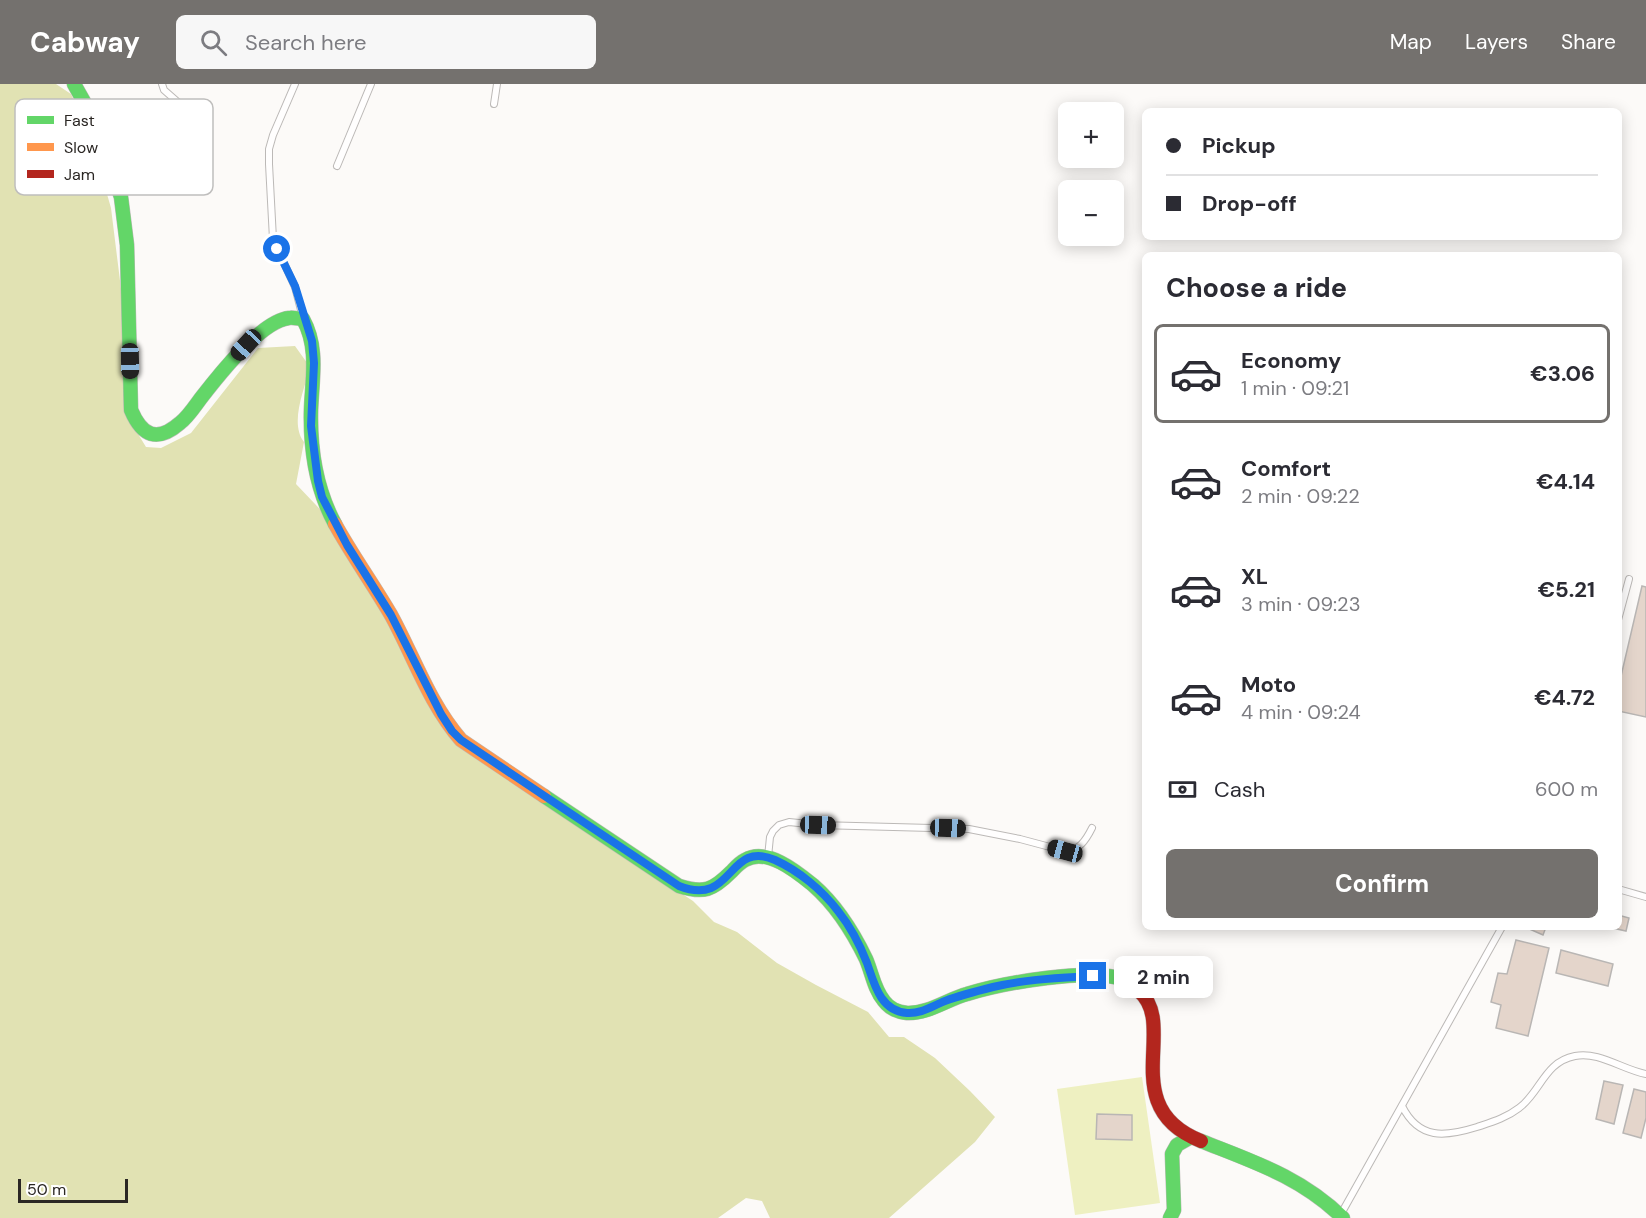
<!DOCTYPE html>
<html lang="en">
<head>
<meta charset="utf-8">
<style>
	body { margin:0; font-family:"DM Sans",sans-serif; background:#f7f7f7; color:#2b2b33; height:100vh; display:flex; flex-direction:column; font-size:22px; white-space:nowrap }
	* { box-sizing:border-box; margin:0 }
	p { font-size:20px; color:#7c7c81 }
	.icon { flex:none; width:33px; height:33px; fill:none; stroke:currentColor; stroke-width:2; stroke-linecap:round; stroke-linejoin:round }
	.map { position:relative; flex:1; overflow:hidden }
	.details { position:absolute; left:1142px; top:168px; width:480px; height:678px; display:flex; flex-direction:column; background:#fff; border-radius:9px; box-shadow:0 3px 15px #0003 }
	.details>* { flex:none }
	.top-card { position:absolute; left:1142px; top:24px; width:480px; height:132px; border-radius:9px; box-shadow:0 3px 15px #0003; display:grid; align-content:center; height:132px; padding:0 24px; background:#fff }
	.fabs { position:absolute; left:1058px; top:18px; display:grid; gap:12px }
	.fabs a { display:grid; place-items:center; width:66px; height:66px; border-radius:9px; background:#fff; box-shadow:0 3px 15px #0003; font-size:30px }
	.scale { position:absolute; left:18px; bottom:15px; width:110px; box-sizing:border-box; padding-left:6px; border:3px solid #2b2724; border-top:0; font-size:16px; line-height:21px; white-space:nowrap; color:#2b2724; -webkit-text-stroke:4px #fff; paint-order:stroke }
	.end { position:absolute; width:27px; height:27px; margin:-14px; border:8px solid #1a73e8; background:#fff; box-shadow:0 0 0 3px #fff }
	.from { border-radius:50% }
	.bubble { position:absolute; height:42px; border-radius:9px; background:#fff; box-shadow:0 3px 15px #0003; font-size:20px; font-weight:700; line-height:42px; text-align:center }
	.car { position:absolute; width:18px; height:36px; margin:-18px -9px; border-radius:8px; box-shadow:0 0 4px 2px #0007; background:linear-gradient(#222 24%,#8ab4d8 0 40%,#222 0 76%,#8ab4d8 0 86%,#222 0) }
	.top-card b { display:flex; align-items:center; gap:21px; height:57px; font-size:22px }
	.top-card b+b { border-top:2px solid #e1e1e2 }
	.top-card i { width:15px; height:15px; background:#2b2b33 }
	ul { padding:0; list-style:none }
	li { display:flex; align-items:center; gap:18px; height:99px; margin:0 12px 9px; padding:0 12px; border:3px solid transparent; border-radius:9px }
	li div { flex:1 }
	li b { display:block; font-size:22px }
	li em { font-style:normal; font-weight:700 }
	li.current { border-color:#74716e }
	li>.icon { width:54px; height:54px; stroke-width:1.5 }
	h2 { padding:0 24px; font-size:27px; line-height:72px }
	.pay { display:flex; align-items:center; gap:15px; height:66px; padding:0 24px; font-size:22px }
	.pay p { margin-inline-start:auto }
	.button { display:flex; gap:12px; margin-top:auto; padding:12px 24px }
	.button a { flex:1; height:69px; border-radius:9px; background:#74716e; color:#fff; font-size:24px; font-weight:700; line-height:69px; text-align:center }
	header { display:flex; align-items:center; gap:36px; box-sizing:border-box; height:84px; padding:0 30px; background:#74716e; color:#fff }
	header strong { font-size:28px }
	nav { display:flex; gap:33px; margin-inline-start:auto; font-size:21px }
	.search { width:420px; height:54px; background:#f7f7f7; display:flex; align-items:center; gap:15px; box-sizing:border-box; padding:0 21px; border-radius:9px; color:#7c7c81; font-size:22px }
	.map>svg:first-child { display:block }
</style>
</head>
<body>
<header>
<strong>Cabway</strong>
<div class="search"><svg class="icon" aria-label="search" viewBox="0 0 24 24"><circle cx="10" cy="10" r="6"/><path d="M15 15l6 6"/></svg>Search here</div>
<nav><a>Map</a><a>Layers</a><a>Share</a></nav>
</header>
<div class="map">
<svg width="1646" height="1134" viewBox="0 0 1646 1134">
	<rect width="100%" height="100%" fill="#fcfaf8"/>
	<path fill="#eef0c1" d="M1142 993 1160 1119 1075 1131 1057 1005Z"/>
	<path fill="#e1e2b3" d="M0 0H56L71 10 90 51 111 124 125 237 132 340 146 363 161 364 191 349 258 264 295 262 310 283C305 304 289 339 304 358L296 400 335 441 445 639 623 771 693 817 714 838 737 848 777 879 816 901 868 928 889 953H904L935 974 970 1007 995 1033 975 1058 889 1134H770L762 1117 746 1114 718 1134H0Z"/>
	<g fill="#e4d5cb" stroke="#b9b6b4" stroke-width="1.5">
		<path d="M1642 502 1646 503V633L1618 627V605Z"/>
		<path d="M1618 831 1629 834 1626 847 1608 843H1618Z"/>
		<path d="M1525 843H1546L1543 851Z"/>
		<path d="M1516 856 1549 864 1528 952 1496 944 1501 921 1491 918 1498 889 1507 890Z"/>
		<path d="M1561 866 1613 880 1608 902 1556 889Z"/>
		<path d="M1604 997 1623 1001 1614 1040 1596 1035Z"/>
		<path d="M1634 1005 1646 1008V1034L1641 1054 1623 1049Z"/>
		<path d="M1097 1030 1132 1031V1056L1096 1055Z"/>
	</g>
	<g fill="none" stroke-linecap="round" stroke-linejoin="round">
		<defs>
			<g id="lane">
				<path d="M162 0 164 6 180 20"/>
				<path d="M295 0 273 51 269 65V80L273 155 295 203 303 234"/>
				<path d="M494 20 497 0"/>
				<path d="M337 82 371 0"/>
				<path d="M1618 536 1629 495"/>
				<path d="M768 773 770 753 773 747 779 741 789 738 818 741 969 745 1020 755 1065 767C1079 767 1086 756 1092 744"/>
				<path d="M1618 805 1646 813"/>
				<path d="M1402 1022C1419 1056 1445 1053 1477 1043 1492 1038 1506 1034 1519 1024 1541 1008 1544 978 1575 972 1599 967 1623 986 1646 990"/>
				<path d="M1341 1130 1502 843"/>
			</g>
			<g id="fast">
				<path d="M74 0 96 39 121 113 127 161 131 326C142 352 157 359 180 339 188 333 195 322 201 314 218 292 261 237 289 234 293 233 299 235 303 235 319 264 312 295 311 326 310 366 316 405 335 440"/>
				<path d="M544 712 679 802C704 810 713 806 731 788 735 784 739 779 745 776 767 763 797 788 813 801 836 821 853 848 866 875 872 889 874 905 884 917 889 924 898 928 907 929 928 930 948 915 967 910 1003 899 1091 883 1125 896 1130 899 1135 904 1139 907"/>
				<path d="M1201 1057C1254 1078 1301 1093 1343 1134"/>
				<path d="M1170 1134 1174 1126 1172 1070 1177 1061 1191 1053"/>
			</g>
			<path id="slow" d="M335 440C352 471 373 500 391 531 414 573 429 619 461 656L544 712"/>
			<path id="jam" d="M1139 907C1179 941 1115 1023 1201 1057"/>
		</defs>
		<use href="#lane" stroke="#bcb9b7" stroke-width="8"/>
		<use href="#fast" stroke="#bcb9b7" stroke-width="15"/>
		<use href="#slow" stroke="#bcb9b7" stroke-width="15"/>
		<use href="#jam" stroke="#bcb9b7" stroke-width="15"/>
		<use href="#lane" stroke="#fffefe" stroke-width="6"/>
		<use href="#fast" stroke="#63d668" stroke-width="14"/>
		<use href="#slow" stroke="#ff974d" stroke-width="14"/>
		<use href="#jam" stroke="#b3261e" stroke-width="14"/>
	</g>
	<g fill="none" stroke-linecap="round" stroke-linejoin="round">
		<path stroke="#1a73e8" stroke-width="8" d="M277 165 295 202 312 257 314 279 311 342 318 397 322 413 347 461 391 531 441 630 452 647 461 656 679 802C734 824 727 755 775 776 799 787 822 806 838 827 850 842 860 861 867 879 874 899 880 927 907 929 921 930 932 922 945 917 961 911 977 907 993 903 1026 895 1060 894 1093 892"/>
	</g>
	<rect x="15" y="15" width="198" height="96" rx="9" fill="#fff" stroke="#bfbebd" stroke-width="1.5"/>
	<rect x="27" y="32" width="27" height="8" fill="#63d668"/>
	<rect x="27" y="59" width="27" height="8" fill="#ff974d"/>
	<rect x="27" y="86" width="27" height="8" fill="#b3261e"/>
	<g font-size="16" fill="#2b2724">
		<text x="64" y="42">Fast</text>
		<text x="64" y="69">Slow</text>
		<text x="64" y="96">Jam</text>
	</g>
</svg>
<div class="fabs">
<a>+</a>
<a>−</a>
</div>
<div class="scale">50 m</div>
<i class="end from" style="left:277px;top:165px"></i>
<i class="end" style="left:1093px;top:892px"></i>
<div class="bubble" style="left:1114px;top:872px;width:99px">2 min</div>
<i class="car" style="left:246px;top:261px;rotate:223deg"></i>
<i class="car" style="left:130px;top:277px;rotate:179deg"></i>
<i class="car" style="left:818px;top:741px;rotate:92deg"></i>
<i class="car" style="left:948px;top:744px;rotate:92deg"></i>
<i class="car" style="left:1065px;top:767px;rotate:285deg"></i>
<div class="top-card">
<b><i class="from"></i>Pickup</b>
<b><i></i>Drop-off</b>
</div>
<section class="details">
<h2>Choose a ride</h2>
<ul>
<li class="current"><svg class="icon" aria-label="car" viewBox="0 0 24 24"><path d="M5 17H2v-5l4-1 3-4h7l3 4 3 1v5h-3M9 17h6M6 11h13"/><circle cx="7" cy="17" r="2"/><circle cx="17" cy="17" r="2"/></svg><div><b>Economy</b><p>1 min · 09:21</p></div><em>€3.06</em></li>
<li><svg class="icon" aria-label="car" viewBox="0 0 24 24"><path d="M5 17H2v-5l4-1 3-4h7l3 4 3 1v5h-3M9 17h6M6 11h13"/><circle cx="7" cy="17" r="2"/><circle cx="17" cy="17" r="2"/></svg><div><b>Comfort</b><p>2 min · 09:22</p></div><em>€4.14</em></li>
<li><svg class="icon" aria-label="car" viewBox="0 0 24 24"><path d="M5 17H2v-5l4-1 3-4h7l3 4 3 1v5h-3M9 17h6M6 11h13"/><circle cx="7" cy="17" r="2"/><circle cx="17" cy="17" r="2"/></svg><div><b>XL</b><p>3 min · 09:23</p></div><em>€5.21</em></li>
<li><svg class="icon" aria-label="car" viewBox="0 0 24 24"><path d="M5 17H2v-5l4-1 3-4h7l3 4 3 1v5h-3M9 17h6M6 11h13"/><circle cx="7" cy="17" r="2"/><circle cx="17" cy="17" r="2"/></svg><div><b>Moto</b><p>4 min · 09:24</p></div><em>€4.72</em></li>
</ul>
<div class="pay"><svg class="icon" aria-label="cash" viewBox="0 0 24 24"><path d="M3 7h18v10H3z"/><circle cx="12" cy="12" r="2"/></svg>Cash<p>600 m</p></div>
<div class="button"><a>Confirm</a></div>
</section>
</div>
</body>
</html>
